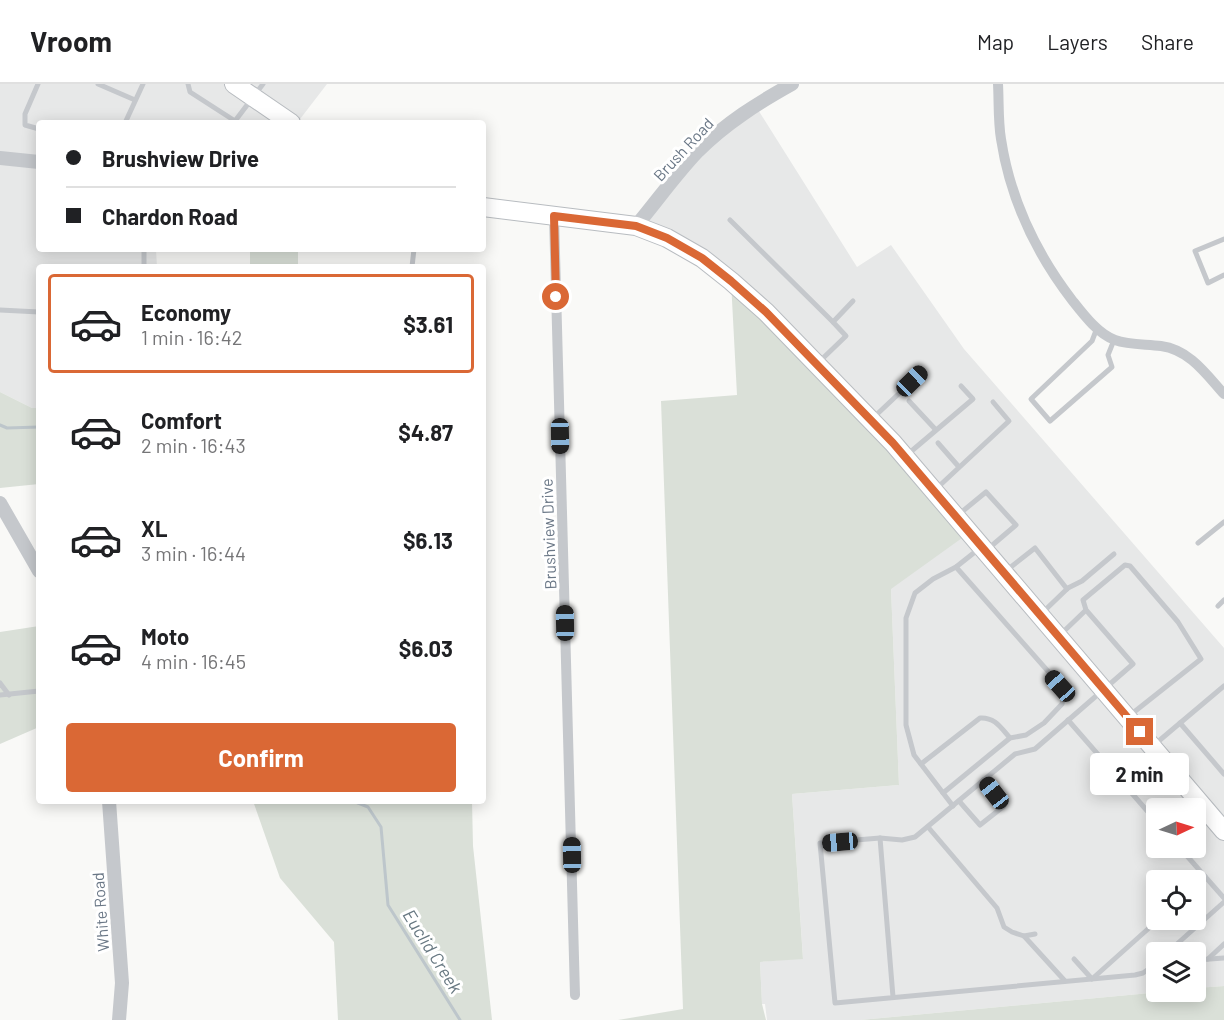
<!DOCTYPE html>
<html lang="en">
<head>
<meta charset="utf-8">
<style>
	body { margin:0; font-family:Barlow,sans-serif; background:#f6f6f6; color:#202124; height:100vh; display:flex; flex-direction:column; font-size:22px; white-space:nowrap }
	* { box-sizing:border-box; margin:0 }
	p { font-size:20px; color:#757577 }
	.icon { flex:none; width:33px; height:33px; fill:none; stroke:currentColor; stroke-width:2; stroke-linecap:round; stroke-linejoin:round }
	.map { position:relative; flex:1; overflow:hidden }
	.sheet { position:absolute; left:36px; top:180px; width:450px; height:540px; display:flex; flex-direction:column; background:#fff; border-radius:6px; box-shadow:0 3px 15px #0003 }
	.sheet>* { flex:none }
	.guide { position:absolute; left:36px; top:36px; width:450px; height:132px; border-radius:6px; box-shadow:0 3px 15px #0003; display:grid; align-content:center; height:132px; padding:0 30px; background:#fff }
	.needle { width:39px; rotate:86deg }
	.buttons { position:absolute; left:1146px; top:714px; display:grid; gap:12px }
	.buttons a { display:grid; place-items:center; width:60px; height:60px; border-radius:6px; background:#fff; box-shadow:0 3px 15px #0003; font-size:30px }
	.end { position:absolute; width:27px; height:27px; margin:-14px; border:8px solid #da6835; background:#fff; box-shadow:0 0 0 3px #fff }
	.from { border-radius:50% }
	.bubble { position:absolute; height:42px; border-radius:6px; background:#fff; box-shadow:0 3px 15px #0003; font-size:20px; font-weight:700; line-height:42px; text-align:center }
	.car { position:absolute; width:18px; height:36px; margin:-18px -9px; border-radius:8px; box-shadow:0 0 4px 2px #0007; background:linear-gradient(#222 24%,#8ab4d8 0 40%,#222 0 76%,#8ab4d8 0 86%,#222 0) }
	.guide b { display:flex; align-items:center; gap:21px; height:57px; font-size:22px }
	.guide b+b { border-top:2px solid #e0e0e0 }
	.guide i { width:15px; height:15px; background:#202124 }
	ul { padding:10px 0 0; list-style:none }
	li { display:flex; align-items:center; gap:18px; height:99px; margin:0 12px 9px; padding:0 18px; border:3px solid transparent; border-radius:6px }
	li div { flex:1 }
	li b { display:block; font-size:22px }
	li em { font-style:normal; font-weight:700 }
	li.selected { border-color:#da6835 }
	li>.icon { width:54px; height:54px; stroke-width:1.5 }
	.primary-button { display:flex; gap:12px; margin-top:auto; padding:12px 30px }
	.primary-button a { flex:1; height:69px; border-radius:6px; background:#da6835; color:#fff; font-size:24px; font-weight:700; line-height:69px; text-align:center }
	header { display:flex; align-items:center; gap:36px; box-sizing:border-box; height:84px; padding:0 30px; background:#fff; border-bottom:2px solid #e0e0e0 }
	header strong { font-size:28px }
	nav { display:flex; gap:33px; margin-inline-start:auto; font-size:21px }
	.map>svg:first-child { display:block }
</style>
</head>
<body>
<header>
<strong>Vroom</strong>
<nav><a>Map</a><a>Layers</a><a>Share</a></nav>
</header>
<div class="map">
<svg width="1224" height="936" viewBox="0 0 1224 936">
	<rect width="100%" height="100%" fill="#f9f9f7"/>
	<g fill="#e7e8e8" fill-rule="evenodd">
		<path d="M0 0H327L297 39H39V165H156L157 183H39V324H32L0 308Z"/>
		<path d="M755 21 857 183 891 161 964 265 1224 564V902L1196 904V868H1156V908H1161L860 936H767L765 920H762L760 878 803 874 792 710 899 701 891 505 731 197 636 142 698 68ZM1156 724H1196V764H1156ZM1156 796H1196V836H1156Z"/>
	</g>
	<g fill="#dae0d8">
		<rect x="250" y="165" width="48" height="18"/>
		<path d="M731 197 969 449 891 505 899 701 792 710 803 875 760 878 762 920 766 936H618L683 925 661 317 737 311Z"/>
		<path d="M0 308 32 324H39V400L0 404Z"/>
		<path d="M39 542V643L0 660V548Z"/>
		<path d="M253 717H472L473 762 492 936H338L334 858 280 794Z"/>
		<path d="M1224 902V936H860L1161 908H1196V904Z"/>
	</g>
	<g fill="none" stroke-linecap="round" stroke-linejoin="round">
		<g stroke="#bdc6cb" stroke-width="3">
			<path d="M0 341 7 344 39 343"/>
			<path d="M353 717 368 723 381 743 388 821 460 936"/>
		</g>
		<defs>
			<g id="primary">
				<path d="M234 0 291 39"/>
				<path d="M483 123 636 142 667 154 702 174 731 197 766 228 893 359 1224 747"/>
			</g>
		</defs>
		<use href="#primary" stroke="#b8bcc0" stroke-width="20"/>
		<g stroke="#c5c8cc" stroke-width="5">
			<path d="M38 0 25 30V41L39 45"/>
			<path d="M98 0 135 16"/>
			<path d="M188 0 190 8 235 37 263 0"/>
			<path d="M125 39 143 0"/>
			<path d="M730 136 833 238"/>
			<path d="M1224 155 1195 167 1208 199 1224 191"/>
			<path d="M144 165V183"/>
			<path d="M412 183 414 165"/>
			<path d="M0 226 39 228"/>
			<path d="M1097 244 1092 257 1031 315 1050 337 1112 283 1108 271 1114 256"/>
			<path d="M820 277 846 252 833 238 853 217"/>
			<path d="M909 317 936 346"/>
			<path d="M874 333 923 287"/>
			<path d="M938 359 959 383"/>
			<path d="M908 370 973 315 961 302"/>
			<path d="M937 404 1009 337 993 318"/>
			<path d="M958 431 986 408 1016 441 989 464"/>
			<path d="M1198 459 1224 438"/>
			<path d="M1007 486 1035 464 1067 505"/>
			<path d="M1218 522 1224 516"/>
			<path d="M1041 530 1068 504 1082 497 1114 470"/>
			<path d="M1061 550 1086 526"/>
			<path d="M0 599 9 611"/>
			<path d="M0 611 39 607"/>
			<path d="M1068 636 1156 737"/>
			<path d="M1180 639 1224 690"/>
			<path d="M1154 661 1224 602"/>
			<path d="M921 680 980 634C995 633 1001 644 1010 654"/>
			<path d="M943 709 1010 654 1026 651 1044 639 1062 620 1064 609 1061 602 956 483"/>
			<path d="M959 717 980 741 1004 722 983 696"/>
			<path d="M953 722 914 671 906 641V534L915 509 933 495 956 483 980 464"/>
			<path d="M928 743 997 824 1004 843 1012 848 1024 852 1065 897"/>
			<path d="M880 754 902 756 915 753 1015 670 1035 665 1133 580 1086 526 1083 516 1125 481 1130 482 1178 538 1201 575 1129 632"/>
			<path d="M1180 764 1224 814"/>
			<path d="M1196 801 1205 792"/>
			<path d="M1024 852 1035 850"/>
			<path d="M1168 868 1224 818"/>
			<path d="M1074 875 1092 895 1158 836"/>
			<path d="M1208 875 1224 860"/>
			<path d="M1196 876 1224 874"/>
			<path d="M893 913 880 754 820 759 835 919 1135 891 1143 889 1156 880"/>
		</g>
		<g stroke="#c5c8cc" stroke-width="10">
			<path d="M998 0C999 18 998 37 1001 55 1010 114 1036 169 1072 216 1083 230 1098 250 1115 256 1129 261 1146 260 1161 262 1190 266 1206 290 1224 310"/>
			<path d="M554 132 575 911"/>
		</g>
		<g stroke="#c5c8cc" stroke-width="14">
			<path d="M0 74 39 78"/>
			<path d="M636 142C657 117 676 90 698 67 726 39 758 19 792 0"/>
			<path d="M0 419 39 487"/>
			<path d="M109 717 122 899 119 936"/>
		</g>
		<use href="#primary" stroke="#fff" stroke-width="18"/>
	</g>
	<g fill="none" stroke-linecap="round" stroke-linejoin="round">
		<path stroke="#da6835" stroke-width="8" d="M556 213 554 132 636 142 667 154 702 174 731 197 766 228 893 359 1140 648"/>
	</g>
	<g text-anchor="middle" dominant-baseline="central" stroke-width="6" stroke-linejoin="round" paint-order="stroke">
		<g font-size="16" fill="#6a7786" stroke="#fff">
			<text transform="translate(683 65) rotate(-47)">Brush Road</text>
			<text transform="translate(548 450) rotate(-92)">Brushview Drive</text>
			<text transform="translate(100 828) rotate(-94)">White Road</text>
		</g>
		<g font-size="18" font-style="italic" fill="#667781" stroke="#fff">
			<text transform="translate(433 867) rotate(58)">Euclid Creek</text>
		</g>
	</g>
</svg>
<div class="buttons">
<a><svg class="needle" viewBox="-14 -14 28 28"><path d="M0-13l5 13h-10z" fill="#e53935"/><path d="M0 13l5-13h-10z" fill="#757577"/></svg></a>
<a><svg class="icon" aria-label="locate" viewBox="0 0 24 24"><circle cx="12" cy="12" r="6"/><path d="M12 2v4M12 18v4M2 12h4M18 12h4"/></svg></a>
<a><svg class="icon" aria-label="layers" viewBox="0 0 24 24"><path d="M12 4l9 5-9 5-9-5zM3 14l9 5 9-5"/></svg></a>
</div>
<i class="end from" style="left:556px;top:213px"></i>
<i class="end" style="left:1140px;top:648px"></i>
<div class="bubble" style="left:1090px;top:669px;width:99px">2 min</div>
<i class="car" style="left:912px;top:297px;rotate:46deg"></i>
<i class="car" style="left:560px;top:352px;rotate:179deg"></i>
<i class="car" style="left:565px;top:539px;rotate:359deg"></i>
<i class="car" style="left:1060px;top:602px;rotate:318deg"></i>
<i class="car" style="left:994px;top:709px;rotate:322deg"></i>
<i class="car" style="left:840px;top:758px;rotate:265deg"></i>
<i class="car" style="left:572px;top:771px;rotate:359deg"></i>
<div class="guide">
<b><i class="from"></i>Brushview Drive</b>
<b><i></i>Chardon Road</b>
</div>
<section class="sheet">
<ul>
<li class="selected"><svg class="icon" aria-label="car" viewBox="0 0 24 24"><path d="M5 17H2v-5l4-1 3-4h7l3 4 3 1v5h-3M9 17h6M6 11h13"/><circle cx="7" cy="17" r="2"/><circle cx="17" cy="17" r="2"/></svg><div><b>Economy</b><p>1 min · 16:42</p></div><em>$3.61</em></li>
<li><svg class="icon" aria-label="car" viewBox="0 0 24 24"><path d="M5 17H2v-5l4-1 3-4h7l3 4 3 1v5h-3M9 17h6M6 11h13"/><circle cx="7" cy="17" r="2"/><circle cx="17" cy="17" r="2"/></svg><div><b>Comfort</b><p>2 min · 16:43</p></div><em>$4.87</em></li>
<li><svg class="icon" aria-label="car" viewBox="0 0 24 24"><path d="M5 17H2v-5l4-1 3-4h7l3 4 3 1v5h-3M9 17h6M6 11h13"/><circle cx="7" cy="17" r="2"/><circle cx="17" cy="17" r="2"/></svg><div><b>XL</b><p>3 min · 16:44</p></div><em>$6.13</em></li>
<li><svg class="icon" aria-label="car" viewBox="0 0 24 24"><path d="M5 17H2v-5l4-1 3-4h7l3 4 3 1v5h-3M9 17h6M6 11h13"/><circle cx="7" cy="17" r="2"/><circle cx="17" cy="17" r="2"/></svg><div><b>Moto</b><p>4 min · 16:45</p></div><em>$6.03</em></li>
</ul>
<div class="primary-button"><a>Confirm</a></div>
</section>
</div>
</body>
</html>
